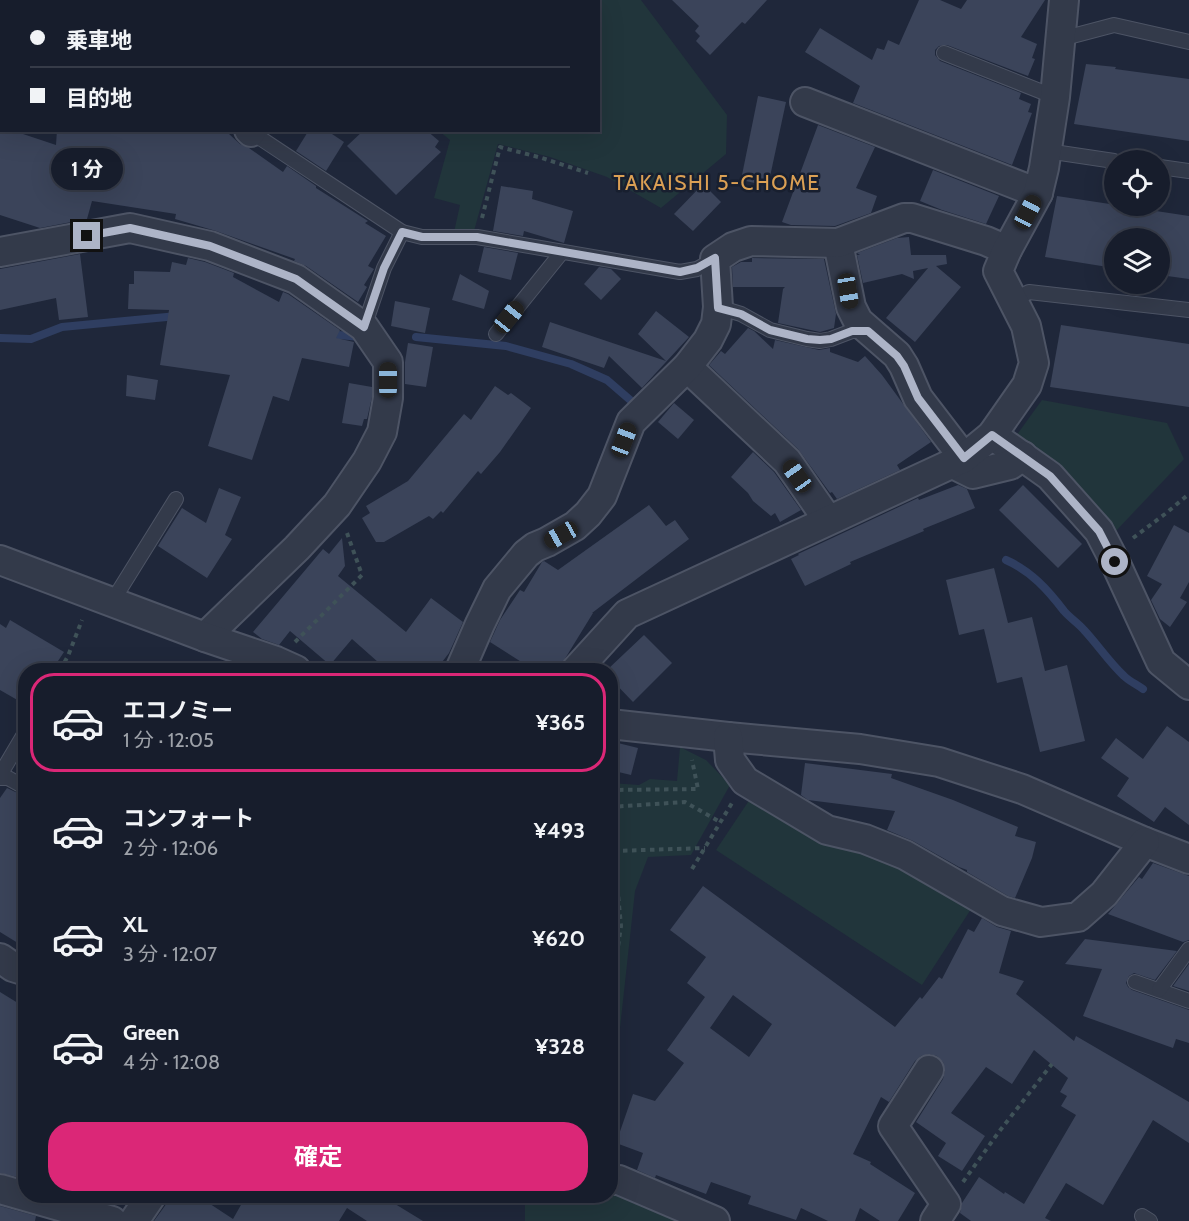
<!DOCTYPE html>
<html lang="ja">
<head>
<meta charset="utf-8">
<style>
	body { margin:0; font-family:Cabin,"Noto Sans JP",sans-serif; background:#242a38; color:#f1f3f6; height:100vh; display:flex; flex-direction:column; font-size:22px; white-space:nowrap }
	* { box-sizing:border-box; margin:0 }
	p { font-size:20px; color:#9ea2a9 }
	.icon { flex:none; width:33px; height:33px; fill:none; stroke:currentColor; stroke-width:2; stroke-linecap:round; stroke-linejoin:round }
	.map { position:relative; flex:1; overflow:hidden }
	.drawer { position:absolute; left:18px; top:663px; width:600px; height:540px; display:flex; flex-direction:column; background:#171d2c; border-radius:24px; box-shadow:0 6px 24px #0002,0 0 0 2px #363b48 }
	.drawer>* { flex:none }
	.banner { position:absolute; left:0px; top:0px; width:600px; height:132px; box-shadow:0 6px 24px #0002,0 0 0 2px #363b48; display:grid; align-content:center; height:132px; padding:0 30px; background:#171d2c }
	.fabs { position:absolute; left:1104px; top:150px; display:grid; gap:12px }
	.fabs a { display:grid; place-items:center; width:66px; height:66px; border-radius:50%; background:#171d2c; box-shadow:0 6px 24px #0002,0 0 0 2px #363b48; font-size:30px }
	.end { position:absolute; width:27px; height:27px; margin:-14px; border:8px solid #adb4c7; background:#111; box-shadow:0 0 0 3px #111 }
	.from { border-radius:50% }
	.bubble { position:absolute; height:42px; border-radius:21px; background:#171d2c; box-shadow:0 6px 24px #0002,0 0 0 2px #363b48; font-size:20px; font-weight:700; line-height:42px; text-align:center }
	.car { position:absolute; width:18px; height:36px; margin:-18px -9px; border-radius:8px; box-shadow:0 0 4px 2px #0007; background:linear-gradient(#222 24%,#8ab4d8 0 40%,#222 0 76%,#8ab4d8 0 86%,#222 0) }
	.banner b { display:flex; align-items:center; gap:21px; height:57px; font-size:22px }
	.banner b+b { border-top:2px solid #363b48 }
	.banner i { width:15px; height:15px; background:#f1f3f6 }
	ul { padding:10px 0 0; list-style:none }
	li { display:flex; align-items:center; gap:18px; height:99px; margin:0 12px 9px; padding:0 18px; border:3px solid transparent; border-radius:24px }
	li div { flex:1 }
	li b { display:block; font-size:22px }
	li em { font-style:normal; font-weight:700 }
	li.active { border-color:#db2777 }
	li>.icon { width:54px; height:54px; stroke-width:1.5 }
	.primary-button { display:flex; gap:12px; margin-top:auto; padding:12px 30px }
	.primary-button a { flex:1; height:69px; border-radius:24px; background:#db2777; color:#fff; font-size:24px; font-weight:700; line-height:69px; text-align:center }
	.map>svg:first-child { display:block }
</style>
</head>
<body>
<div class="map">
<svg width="1189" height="1221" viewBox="0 0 1189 1221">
	<rect width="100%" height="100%" fill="#1f273a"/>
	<g fill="#21353b">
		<path d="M386 0H641L727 115 726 154 661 208 607 177 550 157 498 144 474 231 454 232 460 205 434 198 450 140 439 131 598 130V2H385Z"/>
		<path d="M1042 400 1167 423 1184 459 1114 533 1016 436Z"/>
		<path d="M680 747 706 760 730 785 691 855 648 857 635 891 620 1028H611L610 942 614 916 610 882 611 783 639 785 650 779 677 781Z"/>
		<path d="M752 796 868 849 973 906 922 985 716 850Z"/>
		<path d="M611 1189 685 1221H525V1201L569 1196H610Z"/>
	</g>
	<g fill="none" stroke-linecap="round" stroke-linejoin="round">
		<g stroke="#2f3e61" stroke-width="8">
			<path d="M328 334 360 337"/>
			<path d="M416 337 506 346 571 364 607 380 636 405"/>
			<path d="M0 338 31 339 62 327 177 316"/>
			<path d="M1006 560C1031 571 1048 590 1064 611 1070 618 1078 623 1084 630 1098 645 1109 662 1124 676 1129 681 1136 684 1143 689"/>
			<path d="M610 967 614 975"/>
		</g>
	</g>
	<g fill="#3b445a" fill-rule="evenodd">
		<path d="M672 0H767L745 24 742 22 710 55 696 41 700 36 695 31 699 26Z"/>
		<path d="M919 0H940L961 9 967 0H1045L1021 37 1037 44 1032 58 1035 59 1028 76 947 45 939 46 935 50V55L940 61 1021 93 1019 99 1031 104 1028 112 1032 113 1012 165 853 103 860 86 805 52 820 28 872 60 877 48 884 50 888 40 899 45Z"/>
		<path d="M1086 64 1116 67 1115 69 1189 79V141L1074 124Z"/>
		<path d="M758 96 786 102 768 186 741 180Z"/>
		<path d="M818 125 875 147 856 188 877 196 871 213 835 226 791 225 782 222Z"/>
		<path d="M0 127 2 128V130H11L56 145 57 130H216L229 134 240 144 249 148 283 172 287 166 316 186V188L368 221 365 223 386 236 368 266 374 269 364 285 367 287 358 302 306 266 294 261 295 259 216 231 175 219 176 214 92 201 87 219 40 228 0 215Z"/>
		<path d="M309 130H326L344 142 326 171 296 151Z"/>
		<path d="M364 130H426L439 141 435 147 441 152 396 195 347 146Z"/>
		<path d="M933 170 999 196 986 224 942 210 920 201Z"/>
		<path d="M703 184 721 202 693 231 674 214Z"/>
		<path d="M501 186 533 191 532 199 573 211 564 243 524 231 523 236 493 231Z"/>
		<path d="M1057 196 1189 216V279L1160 275V238H1114V268L1045 257Z"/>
		<path d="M909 237 911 255H946L947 264 936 266 961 287 915 342 886 318 928 268 913 271 914 279 902 274 863 283 857 255H860L857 253 897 238Z"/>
		<path d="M484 247 518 253 511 280 478 272Z"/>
		<path d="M80 254 88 317 59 320 56 298 0 310V269Z"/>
		<path d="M188 258 205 262 234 273 233 277 279 302 283 292 288 294 340 330 336 338 354 342 349 367 302 358 289 401 273 396 252 460 208 446 230 375 160 365 169 310 128 309 129 284H134V271L170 272 172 262 186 265Z"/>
		<path d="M752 258 824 259 836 314 834 328 820 332 778 323 783 289 785 287H733L732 267 741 262H752Z"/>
		<path d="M599 267 611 269 621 279 601 300 584 284Z"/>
		<path d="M460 274 489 291 484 309 452 300Z"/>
		<path d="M395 301 430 308 425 333 391 326Z"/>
		<path d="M656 311 689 337 642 388 609 356 604 368 542 347 550 322 666 361 638 334Z"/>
		<path d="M1061 325 1189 344V407L1050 387Z"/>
		<path d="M748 328 754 331 773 349 775 340 819 350 830 348V352L858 362 865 356 882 375 931 442 897 465 900 470 837 499 832 492 830 493 798 449 709 365 721 351 725 354Z"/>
		<path d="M408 343 433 347 426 387 405 384V362Z"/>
		<path d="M127 375 158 380 155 400 126 396Z"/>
		<path d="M349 383 372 387V397L367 419H364L362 426 342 423Z"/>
		<path d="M495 386 508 395 511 393 531 408 500 452 481 474 478 471 443 513 441 511 433 519 429 516 384 542H376L362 518 370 513 366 506 408 481 464 414 471 420Z"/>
		<path d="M674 403 694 420 678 439 658 422Z"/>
		<path d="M753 452 774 472 801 510 780 522 775 513 771 516 753 501 748 493 731 477Z"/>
		<path d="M958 485 967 489 975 508 923 529 924 531 850 562 851 564 805 586 791 559 799 555 798 554 918 498 919 500Z"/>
		<path d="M1023 485 1082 544 1058 568 999 510Z"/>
		<path d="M219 488 241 497 225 535 232 539 207 578 158 546 182 508 206 523Z"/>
		<path d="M649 505 666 526 675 520 689 539 592 613H593L558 670H534L490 642 500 620 520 590 524 592 542 562 544 561 558 570Z"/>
		<path d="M1174 525 1189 533V582L1180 598 1187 602 1170 627 1160 619 1151 600 1162 584 1147 576Z"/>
		<path d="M342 538 345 566 338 576 406 632 431 598 463 622 449 653 436 670H387L352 639 330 665 290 631 279 645 262 639 253 632 323 549 329 554Z"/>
		<path d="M994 568 1008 623 1032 617 1045 671 1067 665 1085 741 1040 752 1022 677 997 683 984 629 959 635 946 580Z"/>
		<path d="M10 620 64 652 52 670H26V705L0 690V624L6 628Z"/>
		<path d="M644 635 672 663 633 702 610 678V670H607Z"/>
		<path d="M1167 726 1189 742V825L1165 807 1154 822 1117 796 1129 778 1101 758 1116 738 1143 759Z"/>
		<path d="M610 741 638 748 631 775 610 770Z"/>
		<path d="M26 761V777L17 773Z"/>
		<path d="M805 763 892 774 891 778 953 800 1018 827 1015 836 1036 842 1032 858 1015 898 1008 896 967 872V870L959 867 913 841 887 830 895 811 808 800 801 795Z"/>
		<path d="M7 788 26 797V948L0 932V798Z"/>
		<path d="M1153 863 1189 876V940L1183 942 1108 914 1139 877 1142 879Z"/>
		<path d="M703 886 895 1027 920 997 922 999 939 977 942 979 968 929 974 932 982 918 997 927 1011 931 999 973 1024 981 1016 994 1074 1041 1076 1036 1189 1102V1143L1153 1120 1103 1205 1066 1183 1045 1218 1051 1221H971L960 1213 962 1203 979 1177 1004 1194 1005 1192 1024 1204 1076 1115 1061 1106 1067 1096 1060 1092 1068 1078 1034 1050 1012 1084 986 1067 951 1113 985 1136 962 1171 938 1156 946 1143 916 1122 943 1079 945 1071 943 1062 937 1056 929 1054 921 1056 915 1061 889 1102 881 1097 853 1154 871 1162 870 1164 915 1193 898 1221H880L860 1208 855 1221H828L801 1208 796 1220 748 1204 751 1196 711 1182 706 1194 656 1175 655 1178 637 1170 643 1153 616 1143 633 1094 655 1101 684 1063 667 1050 705 997 687 983 706 957 670 930ZM733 995 772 1024 749 1057 710 1028Z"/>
		<path d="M1085 939 1177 951 1155 980 1134 973 1129 976 1126 983 1128 987 1132 990 1189 1010V1043L1176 1039 1173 1048 1083 1016 1102 969 1065 964Z"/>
		<path d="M1189 964V991L1173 986Z"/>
		<path d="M0 992 26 1008V1179L0 1173Z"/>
		<path d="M172 1196H198L233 1219 246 1196H382L423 1221H367L347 1208 339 1221H154Z"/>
		<path d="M0 1206 36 1216 35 1221H0Z"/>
	</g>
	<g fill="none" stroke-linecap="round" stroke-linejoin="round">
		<defs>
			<g id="service">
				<path d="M1061 39 1114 25 1189 42"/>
				<path d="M944 53 1055 97"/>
				<path d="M251 132 402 232 422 237H477L680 272 697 269 715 259"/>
				<path d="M1047 151 1114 161"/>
				<path d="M1160 167 1189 171"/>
				<path d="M1013 300 1029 292 1189 310"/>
				<path d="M718 307 741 314 770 330 807 339 820 341 831 339 852 331H867"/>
				<path d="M364 327 384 268 402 232"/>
				<path d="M496 334 562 252"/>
				<path d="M112 602 176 499"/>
				<path d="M0 775 26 731"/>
				<path d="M0 778H8L26 788"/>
				<path d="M1135 982 1189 1001"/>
				<path d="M1159 990 1189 949"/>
				<path d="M1142 1216 1150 1221"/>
			</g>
			<g id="minor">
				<path d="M0 95H2"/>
				<path d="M805 102 1038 193"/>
				<path d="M249 130 251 132"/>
				<path d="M838 243 851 307 858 321 897 355 904 366 918 398 964 458"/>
				<path d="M0 252 130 228 210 246 296 279 364 327 388 362V398L382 432 367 461 337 505 297 548 205 637"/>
				<path d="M687 367 787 461 828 520"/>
				<path d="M992 435 1050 476 1099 531 1115 562 1161 662 1189 685"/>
				<path d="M953 464 973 474 1010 465 1023 456"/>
				<path d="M0 560 205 637 276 661 296 670"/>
				<path d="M460 670 480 624 497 589 526 554 535 547 547 542 575 526 588 514 602 496 631 422 687 367 708 340 716 324 718 307 715 259 733 247 751 241 838 243 904 218H912L986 241 1007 250"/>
				<path d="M576 670 627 614 964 458 992 435 1027 385 1034 363 1026 326 998 271 1007 250 1038 193 1044 168 1055 97 1064 0"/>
				<path d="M610 724 728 737 860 749 939 762 1022 789 1145 842 1189 859"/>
				<path d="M728 737 730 760 745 781 827 830 865 839 905 855 1002 911 1041 922 1078 917 1104 894 1145 842"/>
				<path d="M0 958 13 967 26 971"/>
				<path d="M929 1070 893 1126 946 1204 935 1221"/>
				<path d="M610 1180H619L715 1221"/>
				<path d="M0 1189 112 1221"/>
				<path d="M134 1221 151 1196"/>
			</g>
		</defs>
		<use href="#service" stroke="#4d5465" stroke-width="16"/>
		<use href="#minor" stroke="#4d5465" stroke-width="32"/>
		<g stroke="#3f5258" stroke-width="4" stroke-dasharray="4.5 4.5" stroke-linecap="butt">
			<path d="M356 2 357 0"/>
			<path d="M482 218 500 147 542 158 588 173"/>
			<path d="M1133 538 1165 514 1189 494"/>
			<path d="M295 642 362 575 347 533"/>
			<path d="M60 670 68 656 82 620"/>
			<path d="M610 790 698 789 692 760"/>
			<path d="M610 807 621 926 614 975 610 1019"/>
			<path d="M610 807 685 802 720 822"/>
			<path d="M614 851 705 848"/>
			<path d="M692 869 732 803"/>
			<path d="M610 942 618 943"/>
			<path d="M963 1182 998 1133 1052 1064"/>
		</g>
		<use href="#service" stroke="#333a4a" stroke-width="14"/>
		<use href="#minor" stroke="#333a4a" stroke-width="28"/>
	</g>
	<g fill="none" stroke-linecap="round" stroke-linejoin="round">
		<path stroke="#adb4c7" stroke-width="8" d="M87 236 130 228 210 246 296 279 364 327 384 268 402 232 422 237H477L680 272 697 268 715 258 718 308 741 314 770 330 807 339 820 340 831 339 852 331H868L897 356 904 366 918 398 964 458 992 435 1050 476 1099 531 1115 562"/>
	</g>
	<g text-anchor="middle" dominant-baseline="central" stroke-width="5" stroke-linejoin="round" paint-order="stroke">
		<g font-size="21" letter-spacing="1.5" fill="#dba054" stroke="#181f2f">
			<text x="717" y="182">TAKAISHI 5-CHOME</text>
		</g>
	</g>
</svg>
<div class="fabs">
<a><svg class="icon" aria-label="locate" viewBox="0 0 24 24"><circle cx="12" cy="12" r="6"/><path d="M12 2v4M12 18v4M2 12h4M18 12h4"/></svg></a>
<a><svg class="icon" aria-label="layers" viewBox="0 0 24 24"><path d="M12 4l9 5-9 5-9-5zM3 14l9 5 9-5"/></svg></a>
</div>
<i class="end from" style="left:1115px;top:562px"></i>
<i class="end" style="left:87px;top:236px"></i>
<div class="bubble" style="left:51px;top:148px;width:72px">1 分</div>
<i class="car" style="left:1028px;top:212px;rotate:28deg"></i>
<i class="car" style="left:848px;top:291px;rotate:171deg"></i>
<i class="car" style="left:509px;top:317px;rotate:39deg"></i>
<i class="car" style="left:388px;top:380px;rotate:0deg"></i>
<i class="car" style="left:624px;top:440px;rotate:21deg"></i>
<i class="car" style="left:797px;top:476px;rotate:325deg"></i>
<i class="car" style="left:561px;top:535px;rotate:241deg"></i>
<div class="banner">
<b><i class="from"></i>乗車地</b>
<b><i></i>目的地</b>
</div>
<section class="drawer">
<ul>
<li class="active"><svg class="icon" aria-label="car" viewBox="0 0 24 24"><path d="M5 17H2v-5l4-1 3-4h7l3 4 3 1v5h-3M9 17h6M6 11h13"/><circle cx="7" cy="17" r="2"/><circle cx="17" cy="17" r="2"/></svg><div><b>エコノミー</b><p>1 分 · 12:05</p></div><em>¥365</em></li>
<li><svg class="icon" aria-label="car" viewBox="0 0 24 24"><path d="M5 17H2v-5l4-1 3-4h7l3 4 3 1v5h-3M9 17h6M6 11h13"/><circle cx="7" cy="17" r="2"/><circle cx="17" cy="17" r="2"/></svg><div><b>コンフォート</b><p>2 分 · 12:06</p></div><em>¥493</em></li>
<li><svg class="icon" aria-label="car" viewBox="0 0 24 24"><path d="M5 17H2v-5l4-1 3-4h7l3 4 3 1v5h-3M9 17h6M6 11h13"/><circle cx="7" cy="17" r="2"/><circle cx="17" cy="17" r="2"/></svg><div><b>XL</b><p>3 分 · 12:07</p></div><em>¥620</em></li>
<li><svg class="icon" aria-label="car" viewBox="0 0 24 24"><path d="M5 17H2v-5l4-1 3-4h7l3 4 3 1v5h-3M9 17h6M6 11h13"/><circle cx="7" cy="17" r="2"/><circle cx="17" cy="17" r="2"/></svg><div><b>Green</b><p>4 分 · 12:08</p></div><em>¥328</em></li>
</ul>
<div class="primary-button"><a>確定</a></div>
</section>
</div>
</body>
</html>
